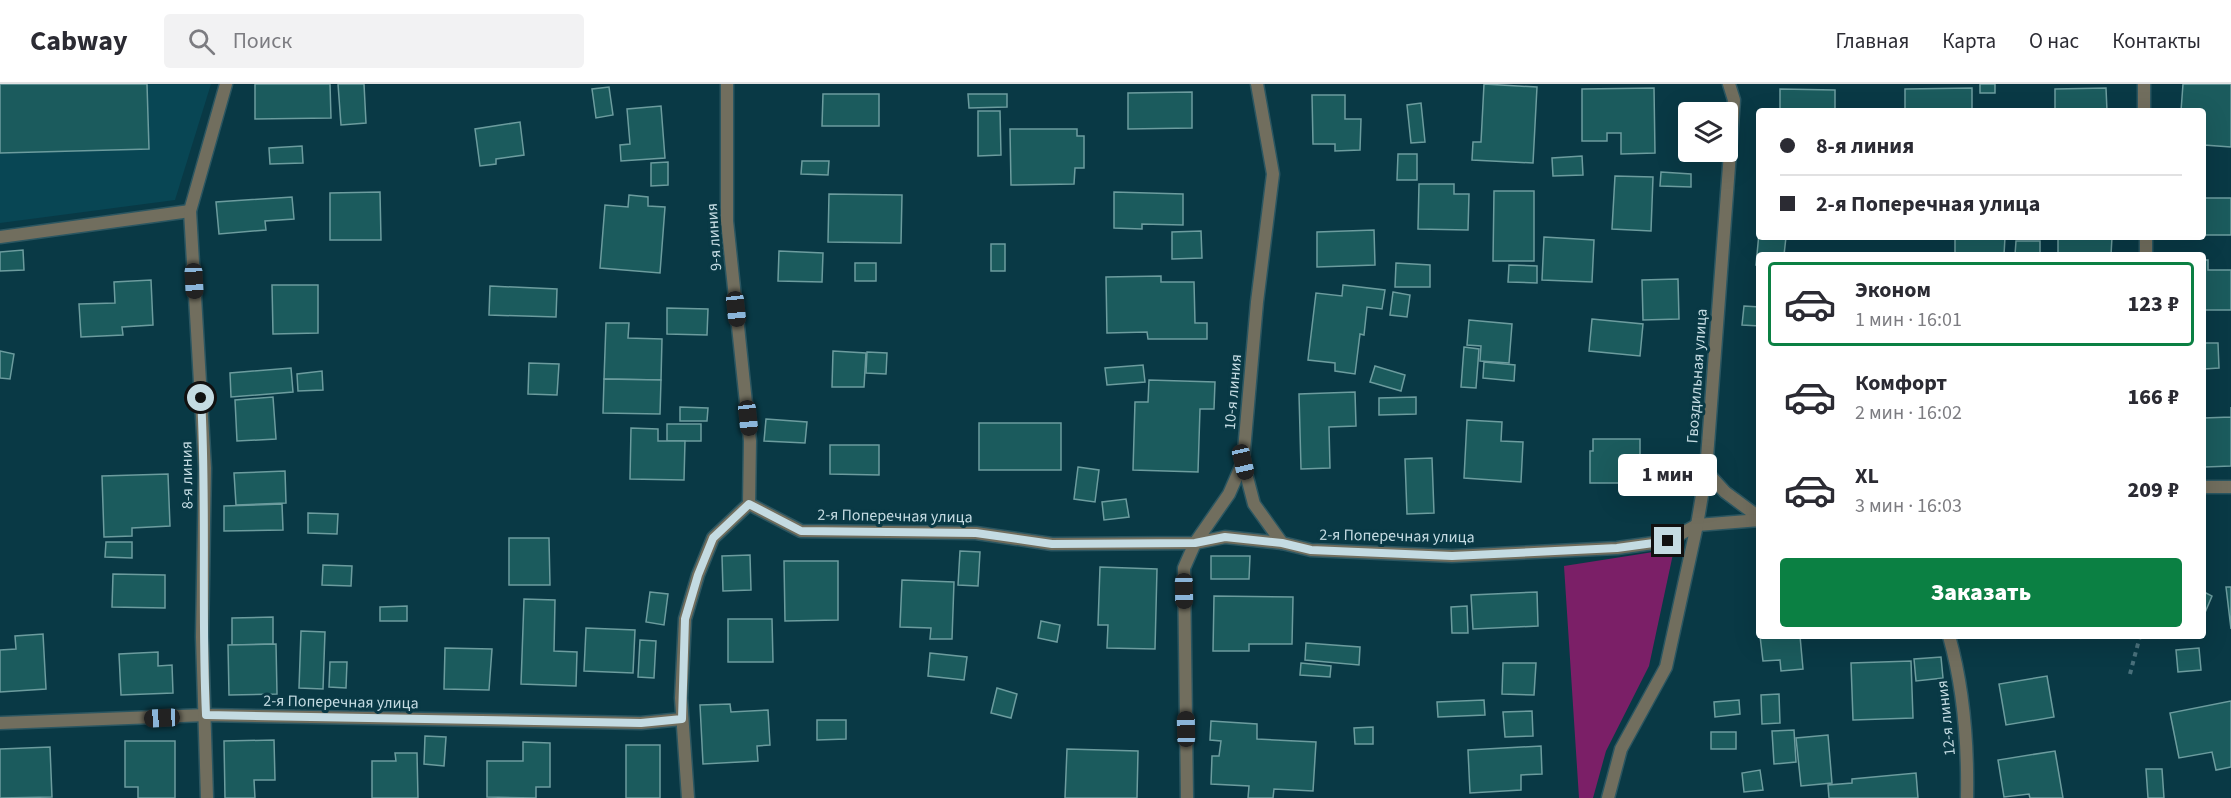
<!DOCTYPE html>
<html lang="ru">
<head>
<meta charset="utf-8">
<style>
	body { margin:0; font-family:"Source Sans 3",sans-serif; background:#f2f2f3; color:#2b2b33; height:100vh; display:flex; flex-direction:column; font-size:22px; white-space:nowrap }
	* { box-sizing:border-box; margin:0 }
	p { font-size:20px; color:#7c7c81 }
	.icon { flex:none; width:33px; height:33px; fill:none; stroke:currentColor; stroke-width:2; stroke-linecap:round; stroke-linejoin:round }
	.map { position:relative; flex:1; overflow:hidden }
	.side { position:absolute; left:1756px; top:168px; width:450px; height:387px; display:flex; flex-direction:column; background:#fff; border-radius:6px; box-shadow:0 6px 24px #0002 }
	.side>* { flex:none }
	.hud { position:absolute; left:1756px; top:24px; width:450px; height:132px; border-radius:6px; box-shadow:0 6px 24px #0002; display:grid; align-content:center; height:132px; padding:0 24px; background:#fff }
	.buttons { position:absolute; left:1678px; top:18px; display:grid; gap:12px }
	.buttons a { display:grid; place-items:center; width:60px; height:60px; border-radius:6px; background:#fff; box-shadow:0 6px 24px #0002; font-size:30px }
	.end { position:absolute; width:27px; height:27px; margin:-14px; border:8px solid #c4dbe2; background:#111; box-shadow:0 0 0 3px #111 }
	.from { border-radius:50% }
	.bubble { position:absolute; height:42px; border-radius:6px; background:#fff; box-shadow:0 6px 24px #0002; font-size:20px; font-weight:800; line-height:42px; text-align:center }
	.car { position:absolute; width:18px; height:36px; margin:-18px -9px; border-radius:8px; box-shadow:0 0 4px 2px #0007; background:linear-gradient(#222 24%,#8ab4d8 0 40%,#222 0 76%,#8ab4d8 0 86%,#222 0) }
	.hud b { display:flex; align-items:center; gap:21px; height:57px; font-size:22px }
	.hud b+b { border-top:2px solid #e1e1e2 }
	.hud i { width:15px; height:15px; background:#2b2b33 }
	ul { padding:10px 0 0; list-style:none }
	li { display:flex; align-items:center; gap:18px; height:84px; margin:0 12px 9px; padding:0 12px; border:3px solid transparent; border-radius:6px }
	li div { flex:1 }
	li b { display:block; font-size:22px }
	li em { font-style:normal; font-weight:800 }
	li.active { border-color:#0b8043 }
	li>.icon { width:54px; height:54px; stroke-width:1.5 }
	.cta { display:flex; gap:12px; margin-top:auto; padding:12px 24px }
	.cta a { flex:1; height:69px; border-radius:6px; background:#0b8043; color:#fff; font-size:24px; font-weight:800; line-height:69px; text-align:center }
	header { display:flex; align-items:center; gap:36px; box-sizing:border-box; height:84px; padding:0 30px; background:#fff; border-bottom:2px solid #e1e1e2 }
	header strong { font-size:28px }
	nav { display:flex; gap:33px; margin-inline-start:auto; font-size:21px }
	.search { width:420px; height:54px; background:#f2f2f3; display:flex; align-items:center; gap:15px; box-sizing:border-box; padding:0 21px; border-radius:6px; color:#7c7c81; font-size:22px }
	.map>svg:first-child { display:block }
</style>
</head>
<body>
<header>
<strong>Cabway</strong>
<div class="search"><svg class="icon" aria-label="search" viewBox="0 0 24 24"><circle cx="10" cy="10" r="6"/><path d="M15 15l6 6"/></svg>Поиск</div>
<nav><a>Главная</a><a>Карта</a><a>О нас</a><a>Контакты</a></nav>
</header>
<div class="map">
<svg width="2231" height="714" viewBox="0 0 2231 714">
	<rect width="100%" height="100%" fill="#093945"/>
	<path fill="#084654" d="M0 0H211L175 116 0 139Z"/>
	<path fill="#7b1f67" d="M1666 466 1673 470 1649 582 1606 667 1593 714H1579L1564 482Z"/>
	<g fill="#1b5b5d" stroke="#6c9c9e" stroke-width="1.5">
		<path d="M0 0H147L149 65 0 69Z"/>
		<path d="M255 0H330L331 34 255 35Z"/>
		<path d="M338 0H364L366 39 341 41Z"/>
		<path d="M1484 0 1537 3 1533 79 1472 76 1473 58H1481Z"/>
		<rect x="1980" y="0" width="15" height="9"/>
		<path d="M2183 0H2231V63L2204 61V27H2181Z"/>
		<path d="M609 3 613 31 596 34 592 5Z"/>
		<path d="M1654 4 1655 69 1621 70V49H1607V57H1582V5Z"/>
		<path d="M1972 4V27H1905V5Z"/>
		<path d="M2106 4 2107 27H2055V5Z"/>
		<path d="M1780 5 1835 6V27H1780Z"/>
		<path d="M1192 8V44L1128 45V9Z"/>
		<path d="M823 10H879V42H822Z"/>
		<path d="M968 10H1007V23L969 24Z"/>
		<path d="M1312 11H1345V35H1361L1360 66 1335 67V60H1313Z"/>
		<path d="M1421 19 1425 58 1411 59 1407 21Z"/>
		<path d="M661 22 665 74 621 77 620 61 630 60 627 25Z"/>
		<path d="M978 27H1000L1001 71 978 72Z"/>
		<path d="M520 38 524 71 496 75V80L480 82 475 45Z"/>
		<path d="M1010 45H1077V52H1084V84H1075L1074 100 1011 101Z"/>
		<path d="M302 62 303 79 270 80 269 64Z"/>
		<path d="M1398 70H1417V96H1397Z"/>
		<path d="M1582 72 1583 91 1553 92 1552 74Z"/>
		<path d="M802 77H829L828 91 801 90Z"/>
		<path d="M668 78V101L651 102V79Z"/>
		<path d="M1661 88 1691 90V103L1660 102Z"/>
		<path d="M1615 92 1653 93 1651 147 1612 145Z"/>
		<path d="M1419 100H1454V110H1469L1468 146 1418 145Z"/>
		<path d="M1494 107H1534V177H1493Z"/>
		<path d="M380 108 381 156H330V109Z"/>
		<path d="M1114 108 1183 110V141L1142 140V145L1114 144Z"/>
		<path d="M829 110 902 111 901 159 828 158Z"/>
		<path d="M629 111 648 113V122L665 123 660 189 600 184 605 121 628 123Z"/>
		<path d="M292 113 294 135 265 137 266 146 219 150 216 118Z"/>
		<rect x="2204" y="114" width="27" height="37"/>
		<path d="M1374 146 1375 181 1317 183V148Z"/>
		<path d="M1201 147 1202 174 1172 175V148Z"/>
		<path d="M1759 149 1760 153H1786L1784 171H1760V181H1756Z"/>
		<path d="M1544 153 1594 156 1592 198 1542 196Z"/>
		<path d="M1955 153H2005L2004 171H1955Z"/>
		<path d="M2058 153H2112L2111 171H2058Z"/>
		<path d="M2016 157H2040V171H2015Z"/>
		<rect x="991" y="160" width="14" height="27"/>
		<path d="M23 166 24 186 0 187V168Z"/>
		<path d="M779 167 823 169 822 198 778 197Z"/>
		<path d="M2204 176H2208V186H2231V226H2204Z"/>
		<rect x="855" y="179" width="21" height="18"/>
		<path d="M1396 179 1430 181V203H1395Z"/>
		<path d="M1509 181 1537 182V199L1508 198Z"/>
		<path d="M1161 192V198H1194L1195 239H1207V255H1148L1147 248 1107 249 1106 193Z"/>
		<path d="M1678 195 1679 235 1643 236 1642 196Z"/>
		<path d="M151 196 153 241 122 243 123 251 81 253 79 220 115 219 114 198Z"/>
		<path d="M272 201H318V249L273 250Z"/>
		<path d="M1343 201 1385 206 1382 225 1367 223 1364 251 1360 250 1355 290 1335 287V279L1308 276 1316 209 1342 212Z"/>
		<path d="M490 202 557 205 556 233 489 231Z"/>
		<path d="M1393 208 1410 211 1407 233 1390 231Z"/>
		<path d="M1744 222 1760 223V242L1742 241Z"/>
		<path d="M667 224 708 225 707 251 667 250Z"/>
		<path d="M1592 235 1643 240 1640 272 1589 267Z"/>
		<path d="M1469 236 1512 240 1509 279 1480 277 1481 262 1467 261Z"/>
		<path d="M606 239H629L628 254 662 255 661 296 604 295Z"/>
		<path d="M2204 259H2218L2219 284 2204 285Z"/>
		<path d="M1464 263 1479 265 1476 304 1461 303Z"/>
		<path d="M0 267 14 270 10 295 0 294Z"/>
		<path d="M833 267 866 269 864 303H832Z"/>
		<path d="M867 268 887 269 886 290 866 289Z"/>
		<path d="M1484 278 1515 281 1514 297 1483 294Z"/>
		<path d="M529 279 559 280 557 311 528 310Z"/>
		<path d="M1143 281 1145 298 1107 301 1105 284Z"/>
		<path d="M1375 282 1405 291 1401 307 1370 298Z"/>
		<path d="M291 284 293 308 231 313 230 289Z"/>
		<path d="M322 287 323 306 298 307 297 290Z"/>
		<path d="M604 295 661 296 660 330 603 329Z"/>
		<path d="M1149 296 1215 298 1214 325H1200L1198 388 1133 386 1135 318H1148Z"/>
		<path d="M1355 308 1356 342 1329 343 1330 384 1301 385 1299 310Z"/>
		<path d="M273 313 276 355 237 357 235 316Z"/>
		<path d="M1416 313V330L1379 331V314Z"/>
		<path d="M680 323 708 324 707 337H680Z"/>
		<path d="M2231 323V382L2205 383 2204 334 2231 333Z"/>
		<path d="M766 335 807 338 805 359 764 357Z"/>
		<path d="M1467 336 1502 338 1501 357 1523 358 1521 398 1464 394Z"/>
		<rect x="979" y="339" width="82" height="47"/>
		<rect x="667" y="340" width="34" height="17"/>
		<path d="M631 344 658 345V357H685L684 396 630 395Z"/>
		<path d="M1593 355H1640V399H1590V367H1593Z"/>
		<path d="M830 361H879V391L830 390Z"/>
		<path d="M1432 374 1434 429 1407 430 1405 375Z"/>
		<path d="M1078 383 1099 386 1095 418 1074 415Z"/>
		<path d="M285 387 286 419 236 421 234 389Z"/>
		<path d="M168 390 170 442 132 444V452L104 453 102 392Z"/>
		<path d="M1126 415 1129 433 1104 436 1102 418Z"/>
		<path d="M282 420 283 446 224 447V422Z"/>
		<path d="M308 429 338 430 337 450 308 449Z"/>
		<path d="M509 454H549L550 501H509Z"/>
		<path d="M106 458H132V474L105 473Z"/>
		<path d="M960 467 980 468 978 502 958 501Z"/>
		<path d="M750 471 751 506 723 507 722 472Z"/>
		<path d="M1211 472H1250L1249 495H1211Z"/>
		<path d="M784 477H838V536L785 537Z"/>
		<path d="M323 481 352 482 351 502 322 501Z"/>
		<path d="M1100 483 1157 485 1155 565 1107 564 1108 541H1098Z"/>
		<path d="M113 490 165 491V524L112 523Z"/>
		<path d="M902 496 954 498 952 555H930L931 544 900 543Z"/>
		<path d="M2226 503H2231V545Z"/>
		<path d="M650 508 668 510 664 541 646 538Z"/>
		<path d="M1537 508 1538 542 1473 545 1471 511Z"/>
		<path d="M2204 508 2212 512 2204 531Z"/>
		<path d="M1214 512 1293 513 1292 560H1249V567H1213Z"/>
		<path d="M524 515 555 516 554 567 577 568 576 602 521 600Z"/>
		<path d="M407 522V537H380V523Z"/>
		<path d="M1467 522 1468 549H1452L1451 523Z"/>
		<path d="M273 533V560L232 561V534Z"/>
		<path d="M728 535H772L773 578H728Z"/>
		<path d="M1041 537 1060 541 1057 558 1038 554Z"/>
		<path d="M586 544 635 546 633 589 584 587Z"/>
		<path d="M301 547 325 548 323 605 299 604Z"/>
		<path d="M43 550 46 605 0 608V566L16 565 15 552Z"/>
		<path d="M1760 552H1800L1803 585 1781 587 1780 576 1763 577Z"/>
		<path d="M640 556 656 557 654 594 638 593Z"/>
		<path d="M1306 559 1360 563 1359 581 1305 576Z"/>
		<path d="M276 560 277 610 229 611 228 561Z"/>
		<path d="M445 564 492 565 489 606 444 605Z"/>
		<path d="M2199 564 2201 586 2178 588 2176 566Z"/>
		<path d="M158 568V582L172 581 173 609 121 611 119 570Z"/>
		<path d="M930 569 967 573 964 596 928 592Z"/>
		<path d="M1941 573 1943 594 1916 597 1914 575Z"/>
		<path d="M1911 577 1913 634 1853 636 1851 579Z"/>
		<path d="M330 578H347L346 604 329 603Z"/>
		<path d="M1301 579 1331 582 1330 593 1300 591Z"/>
		<path d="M1503 579H1536L1534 611 1502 610Z"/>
		<path d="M2047 592 2054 633 2006 641 1999 600Z"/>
		<path d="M997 604 1017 610 1011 634 991 629Z"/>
		<path d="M1779 610 1780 639 1762 640 1761 611Z"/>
		<path d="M1484 616 1485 631 1438 633 1437 618Z"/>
		<path d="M1739 616 1740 630 1715 633 1714 618Z"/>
		<path d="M2231 617V683L2216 686 2212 668 2179 674 2170 629Z"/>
		<path d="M730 620 731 628 768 626 770 661 757 662 758 677 703 680 700 621Z"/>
		<path d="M1532 627 1533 652 1505 653 1503 628Z"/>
		<path d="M817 636H846V655L817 656Z"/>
		<path d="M1211 637 1257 640V655L1316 658 1313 707 1274 705 1273 714H1248L1249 702 1211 700 1212 672H1219L1221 657 1210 656Z"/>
		<path d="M1373 643V660H1355L1354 644Z"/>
		<path d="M1794 646 1796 678 1774 680 1772 647Z"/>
		<rect x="1711" y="648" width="25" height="17"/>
		<path d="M1828 651 1832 699 1801 702 1796 654Z"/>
		<path d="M425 652 446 653 444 682 424 680Z"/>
		<path d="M274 656 275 696H254L255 714H225L224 657Z"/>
		<path d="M125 657H175V714H138V703H125Z"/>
		<path d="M523 658 550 659V703H536V714L487 713V677H523Z"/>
		<rect x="626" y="661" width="34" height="53"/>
		<path d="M1541 662 1542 690 1521 691V706L1470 709 1468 666Z"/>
		<path d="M50 663 52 713 0 714V665Z"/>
		<path d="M1067 665 1138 667 1137 714H1065Z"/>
		<path d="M2055 667 2063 714H2030L2029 710 2004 713 1998 676Z"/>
		<path d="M395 669H417L418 714H372V677H396Z"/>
		<path d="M2146 685H2162L2164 714H2148Z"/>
		<path d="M1760 686 1763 706 1744 708 1742 689Z"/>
		<path d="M1916 689 1918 714H1829L1828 701 1852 699V695Z"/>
	</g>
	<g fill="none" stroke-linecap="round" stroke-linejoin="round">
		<defs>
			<path id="service" d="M0 153 190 127"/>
			<g id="minor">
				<path d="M2144 0V27"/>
				<path d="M2146 153V171"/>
				<path d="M1243 378 1254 420 1282 459"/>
				<path d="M1706 387 1725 408 1760 434"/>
				<path d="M2204 403H2231"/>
				<path d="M749 420 801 447 976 449 1052 460 1195 459 1225 453 1282 459 1311 466 1452 472 1617 464 1668 457 1697 441 1760 436"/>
				<path d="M1949 552C1964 605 1968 659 1967 714"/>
				<path d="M0 639 206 631 641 639 682 635"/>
				<path d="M207 714 202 553 205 384 190 127 226 0"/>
				<path d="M688 714 681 614 685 535 698 491 713 454 749 420 750 357 727 137V0"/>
				<path d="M1187 714 1184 484 1195 459 1229 410 1243 378 1257 218 1273 90 1257 0"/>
				<path d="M1608 714 1621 665 1666 583 1697 441 1706 387 1734 16 1729 0"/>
			</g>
		</defs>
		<use href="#service" stroke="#2b5661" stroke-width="15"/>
		<use href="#minor" stroke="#2b5661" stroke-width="15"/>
		<path stroke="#49707b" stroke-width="4" stroke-dasharray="4.5 4.5" stroke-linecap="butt" d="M2130 590 2140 552"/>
		<use href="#service" stroke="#716e5e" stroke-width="12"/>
		<use href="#minor" stroke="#716e5e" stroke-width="12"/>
	</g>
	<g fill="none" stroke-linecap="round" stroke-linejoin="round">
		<path stroke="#c4dbe2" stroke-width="8" d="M201 314C207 419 201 525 206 631L641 639 682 635 685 535 698 491 713 454 749 420 801 447 976 449 1052 460 1195 459 1225 453 1282 459 1311 466 1452 472 1617 464 1668 457"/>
	</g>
	<g text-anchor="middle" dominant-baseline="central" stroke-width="6" stroke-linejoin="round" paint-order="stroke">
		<g font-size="16" fill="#c4dbe2" stroke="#093945">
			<text transform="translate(714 153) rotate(-94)">9-я линия</text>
			<text transform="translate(1697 292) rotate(-86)">Гвоздильная улица</text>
			<text transform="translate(1233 308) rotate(-85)">10-я линия</text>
			<text transform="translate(187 391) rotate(-91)">8-я линия</text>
			<text transform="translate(895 432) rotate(1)">2-я Поперечная улица</text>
			<text transform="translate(1397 452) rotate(1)">2-я Поперечная улица</text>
			<text transform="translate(341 618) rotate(1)">2-я Поперечная улица</text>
			<text transform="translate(1946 634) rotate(-96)">12-я линия</text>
		</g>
	</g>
</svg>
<div class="buttons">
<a><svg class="icon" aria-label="layers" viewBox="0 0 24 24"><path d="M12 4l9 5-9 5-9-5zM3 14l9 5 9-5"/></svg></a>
</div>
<i class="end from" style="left:201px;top:314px"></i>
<i class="end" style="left:1668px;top:457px"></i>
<div class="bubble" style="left:1618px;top:370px;width:99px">1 мин</div>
<i class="car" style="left:194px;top:197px;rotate:177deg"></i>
<i class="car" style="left:736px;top:225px;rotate:174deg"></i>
<i class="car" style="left:748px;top:334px;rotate:174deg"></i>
<i class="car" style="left:1243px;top:378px;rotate:167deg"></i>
<i class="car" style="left:1184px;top:507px;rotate:179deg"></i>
<i class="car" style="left:162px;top:634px;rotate:267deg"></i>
<i class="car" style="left:1186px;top:645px;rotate:359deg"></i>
<div class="hud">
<b><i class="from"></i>8-я линия</b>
<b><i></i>2-я Поперечная улица</b>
</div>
<section class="side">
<ul>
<li class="active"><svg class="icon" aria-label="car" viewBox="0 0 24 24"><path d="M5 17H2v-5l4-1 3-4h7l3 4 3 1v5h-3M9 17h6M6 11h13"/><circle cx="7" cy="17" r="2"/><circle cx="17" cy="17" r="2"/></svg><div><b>Эконом</b><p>1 мин · 16:01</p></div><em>123 ₽</em></li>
<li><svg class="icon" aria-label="car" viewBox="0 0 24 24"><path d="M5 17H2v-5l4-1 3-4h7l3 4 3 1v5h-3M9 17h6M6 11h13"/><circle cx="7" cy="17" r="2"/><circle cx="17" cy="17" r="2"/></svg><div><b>Комфорт</b><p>2 мин · 16:02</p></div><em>166 ₽</em></li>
<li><svg class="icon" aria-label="car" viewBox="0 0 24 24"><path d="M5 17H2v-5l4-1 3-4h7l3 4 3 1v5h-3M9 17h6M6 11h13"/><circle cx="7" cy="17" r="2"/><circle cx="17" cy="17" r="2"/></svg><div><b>XL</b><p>3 мин · 16:03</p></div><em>209 ₽</em></li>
</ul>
<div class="cta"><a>Заказать</a></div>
</section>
</div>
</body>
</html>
